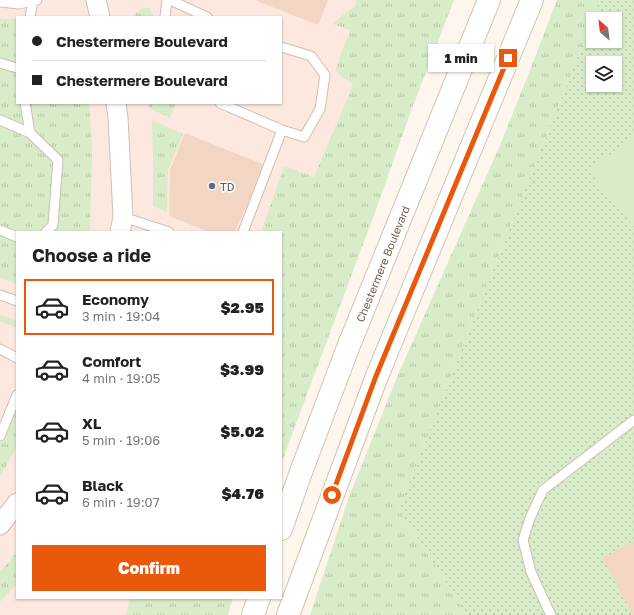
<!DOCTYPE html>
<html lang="en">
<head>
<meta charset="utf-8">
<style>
	body { margin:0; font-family:"Golos Text",sans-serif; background:#f6f6f6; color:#222; height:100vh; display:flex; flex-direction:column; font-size:15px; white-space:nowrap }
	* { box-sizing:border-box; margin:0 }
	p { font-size:13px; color:#767676 }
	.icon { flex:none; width:22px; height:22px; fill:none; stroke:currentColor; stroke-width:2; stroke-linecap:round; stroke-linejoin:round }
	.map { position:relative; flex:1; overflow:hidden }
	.side { position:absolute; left:16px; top:231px; width:266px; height:368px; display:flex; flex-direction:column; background:#fff; border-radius:0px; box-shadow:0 1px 3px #0004 }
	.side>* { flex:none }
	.guide { position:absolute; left:16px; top:16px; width:266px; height:88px; border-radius:0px; box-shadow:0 1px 3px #0004; display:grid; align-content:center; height:88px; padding:0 16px; background:#fff }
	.needle { width:26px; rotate:332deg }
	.buttons { position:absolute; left:586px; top:12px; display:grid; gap:8px }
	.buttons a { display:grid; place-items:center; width:36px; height:36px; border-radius:0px; background:#fff; box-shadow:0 1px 3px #0004; font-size:20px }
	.end { position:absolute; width:18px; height:18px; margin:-9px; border:5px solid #ea580c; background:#fff; box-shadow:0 0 0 2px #fff }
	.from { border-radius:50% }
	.bubble { position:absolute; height:28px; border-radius:0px; background:#fff; box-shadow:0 1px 3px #0004; font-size:13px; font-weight:800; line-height:28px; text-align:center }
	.guide b { display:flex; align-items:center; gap:14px; height:38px; font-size:15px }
	.guide b+b { border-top:1px solid #e0e0e0 }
	.guide i { width:10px; height:10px; background:#222 }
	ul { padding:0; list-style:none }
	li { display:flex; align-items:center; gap:12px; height:56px; margin:0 8px 6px; padding:0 8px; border:2px solid transparent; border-radius:0px }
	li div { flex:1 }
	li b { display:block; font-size:15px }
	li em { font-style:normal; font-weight:800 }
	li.active { border-color:#ea580c }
	li>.icon { width:36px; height:36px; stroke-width:1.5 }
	h2 { padding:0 16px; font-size:18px; line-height:48px }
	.button { display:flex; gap:8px; margin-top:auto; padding:8px 16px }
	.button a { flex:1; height:46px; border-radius:0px; background:#ea580c; color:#fff; font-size:16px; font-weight:800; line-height:46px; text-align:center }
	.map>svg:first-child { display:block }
</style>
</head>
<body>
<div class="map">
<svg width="634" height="615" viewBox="0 0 634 615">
	<defs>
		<pattern id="grass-tufts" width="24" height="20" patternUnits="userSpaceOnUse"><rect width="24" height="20" fill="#d8ecc9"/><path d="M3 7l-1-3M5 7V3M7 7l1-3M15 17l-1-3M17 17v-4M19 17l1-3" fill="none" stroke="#b4c2a5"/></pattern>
		<pattern id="park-dots" width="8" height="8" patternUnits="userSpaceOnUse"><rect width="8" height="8" fill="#d8ecc9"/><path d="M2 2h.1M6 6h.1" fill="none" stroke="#b4c2a5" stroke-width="1.8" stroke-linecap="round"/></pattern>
	</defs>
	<rect width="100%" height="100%" fill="#fdf6ec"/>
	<path fill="#fde8e0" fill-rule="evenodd" d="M0 0H422L288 340 281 232H17V598H192L186 615H0ZM17 17H281V103H17Z"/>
	<g fill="url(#grass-tufts)">
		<path d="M356 0H454L411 111 377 207 281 464V232H261L284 167 290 168 314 177 353 85 335 71 350 30 333 24 345 13 356 6Z"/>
		<path d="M557 0H600L399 509 467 615H310L349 497 397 377 501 143 530 70Z"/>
		<path d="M142 8H150L154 17H134L136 13Z"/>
		<path d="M0 19H17V103H89L92 147 90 232H17V284L0 278Z"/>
		<path d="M149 103H176L170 118 149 108Z"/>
		<path d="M152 120 183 134 168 170 167 212 153 206V165Z"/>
		<path d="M0 314 17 321V328L0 321Z"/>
		<path d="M17 403V447L0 476V443Z"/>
		<path d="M17 552V584L0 602V572Z"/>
		<path d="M130 598H233L228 615H126Z"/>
	</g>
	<path fill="url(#park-dots)" fill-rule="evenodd" d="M600 0H634V615H467L399 509ZM593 19H615V41H593ZM593 63H615V85H593Z"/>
	<path fill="#d8ecc9" d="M634 135V227L589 171Z"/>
	<g fill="#f3d5c3">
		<path d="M257 0H328L318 25 257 1Z"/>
		<path d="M185 133 227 150 263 164 249 200 235 232H209L169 216 170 170Z"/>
		<path d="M634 541V615H633L603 558Z"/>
	</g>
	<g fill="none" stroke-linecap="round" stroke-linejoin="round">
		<defs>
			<g id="lane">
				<path d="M170 0 207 17"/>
				<path d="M0 2 19 4 37 0"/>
				<path d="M30 17 33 1"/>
				<path d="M165 17 167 0"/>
				<path d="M0 63 17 68"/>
				<path d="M220 103 282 130 304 137 320 109 325 75 311 56 281 47"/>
				<path d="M0 120 30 133 25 103"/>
				<path d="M30 133 58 160 53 225 46 232"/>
				<path d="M123 217 169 232"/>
				<path d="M0 230 17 237"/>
				<path d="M243 232 282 130"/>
				<path d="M0 295 17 301"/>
				<path d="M0 349 17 358"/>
				<path d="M0 436 17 395"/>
				<path d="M551 615 547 607 531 572 523 540 530 518 543 490 634 420"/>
			</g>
			<g id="street">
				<path d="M96 0 100 17"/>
				<path d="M116 103 118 118 123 217 120 232"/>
				<path d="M0 525 17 503"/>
			</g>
			<g id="secondary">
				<path id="s1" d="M281 529 301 472 349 345 489 0"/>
				<path d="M253 615 259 598"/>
				<path d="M288 615 377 376 532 0"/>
			</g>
		</defs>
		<use href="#lane" stroke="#d1beb0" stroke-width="11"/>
		<use href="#street" stroke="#d1beb0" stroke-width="21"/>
		<use href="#secondary" stroke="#d6c0b0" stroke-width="24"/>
		<use href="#lane" stroke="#fff" stroke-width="9"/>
		<use href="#street" stroke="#fff" stroke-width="19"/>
		<use href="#secondary" stroke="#fff" stroke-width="22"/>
	</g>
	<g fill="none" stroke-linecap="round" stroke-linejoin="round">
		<path stroke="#ea580c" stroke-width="5" d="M332 495 376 376 508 58"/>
	</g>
	<circle fill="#5c6f8a" stroke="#fffaf3" stroke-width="1.5" cx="212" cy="186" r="4"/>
	<g text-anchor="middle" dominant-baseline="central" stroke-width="3.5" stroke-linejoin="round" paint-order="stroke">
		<g font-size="11" fill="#4e5e75" stroke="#fffaf3" text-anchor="start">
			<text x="220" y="186">TD</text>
		</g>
		<g font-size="11" fill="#7a5c4d" stroke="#fffaf3">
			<text stroke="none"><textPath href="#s1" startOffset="284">Chestermere Boulevard</textPath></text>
		</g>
	</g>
</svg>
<div class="buttons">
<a><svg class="needle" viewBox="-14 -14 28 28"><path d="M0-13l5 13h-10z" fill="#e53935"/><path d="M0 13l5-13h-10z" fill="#767676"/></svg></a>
<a><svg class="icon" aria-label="layers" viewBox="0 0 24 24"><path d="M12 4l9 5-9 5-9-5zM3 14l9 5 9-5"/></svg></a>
</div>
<i class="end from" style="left:332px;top:495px"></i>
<i class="end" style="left:508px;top:58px"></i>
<div class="bubble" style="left:428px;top:44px;width:66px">1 min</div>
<div class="guide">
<b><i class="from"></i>Chestermere Boulevard</b>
<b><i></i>Chestermere Boulevard</b>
</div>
<section class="side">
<h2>Choose a ride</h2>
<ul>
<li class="active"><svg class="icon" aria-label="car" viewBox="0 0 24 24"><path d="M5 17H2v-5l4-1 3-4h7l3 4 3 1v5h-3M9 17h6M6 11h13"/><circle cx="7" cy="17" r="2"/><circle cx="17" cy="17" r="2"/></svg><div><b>Economy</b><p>3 min · 19:04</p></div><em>$2.95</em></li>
<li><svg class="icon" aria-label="car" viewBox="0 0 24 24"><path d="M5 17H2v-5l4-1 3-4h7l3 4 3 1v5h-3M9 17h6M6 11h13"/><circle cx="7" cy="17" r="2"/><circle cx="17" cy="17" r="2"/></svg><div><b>Comfort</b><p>4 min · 19:05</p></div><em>$3.99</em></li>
<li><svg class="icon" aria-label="car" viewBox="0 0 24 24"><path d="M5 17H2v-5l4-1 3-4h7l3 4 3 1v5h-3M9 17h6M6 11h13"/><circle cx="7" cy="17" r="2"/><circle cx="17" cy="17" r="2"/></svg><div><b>XL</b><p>5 min · 19:06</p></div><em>$5.02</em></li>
<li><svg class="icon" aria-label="car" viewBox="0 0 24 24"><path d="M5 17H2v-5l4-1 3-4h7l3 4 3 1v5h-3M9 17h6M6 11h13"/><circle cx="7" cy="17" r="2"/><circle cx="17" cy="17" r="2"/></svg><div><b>Black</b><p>6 min · 19:07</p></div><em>$4.76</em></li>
</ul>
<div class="button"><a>Confirm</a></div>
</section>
</div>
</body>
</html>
